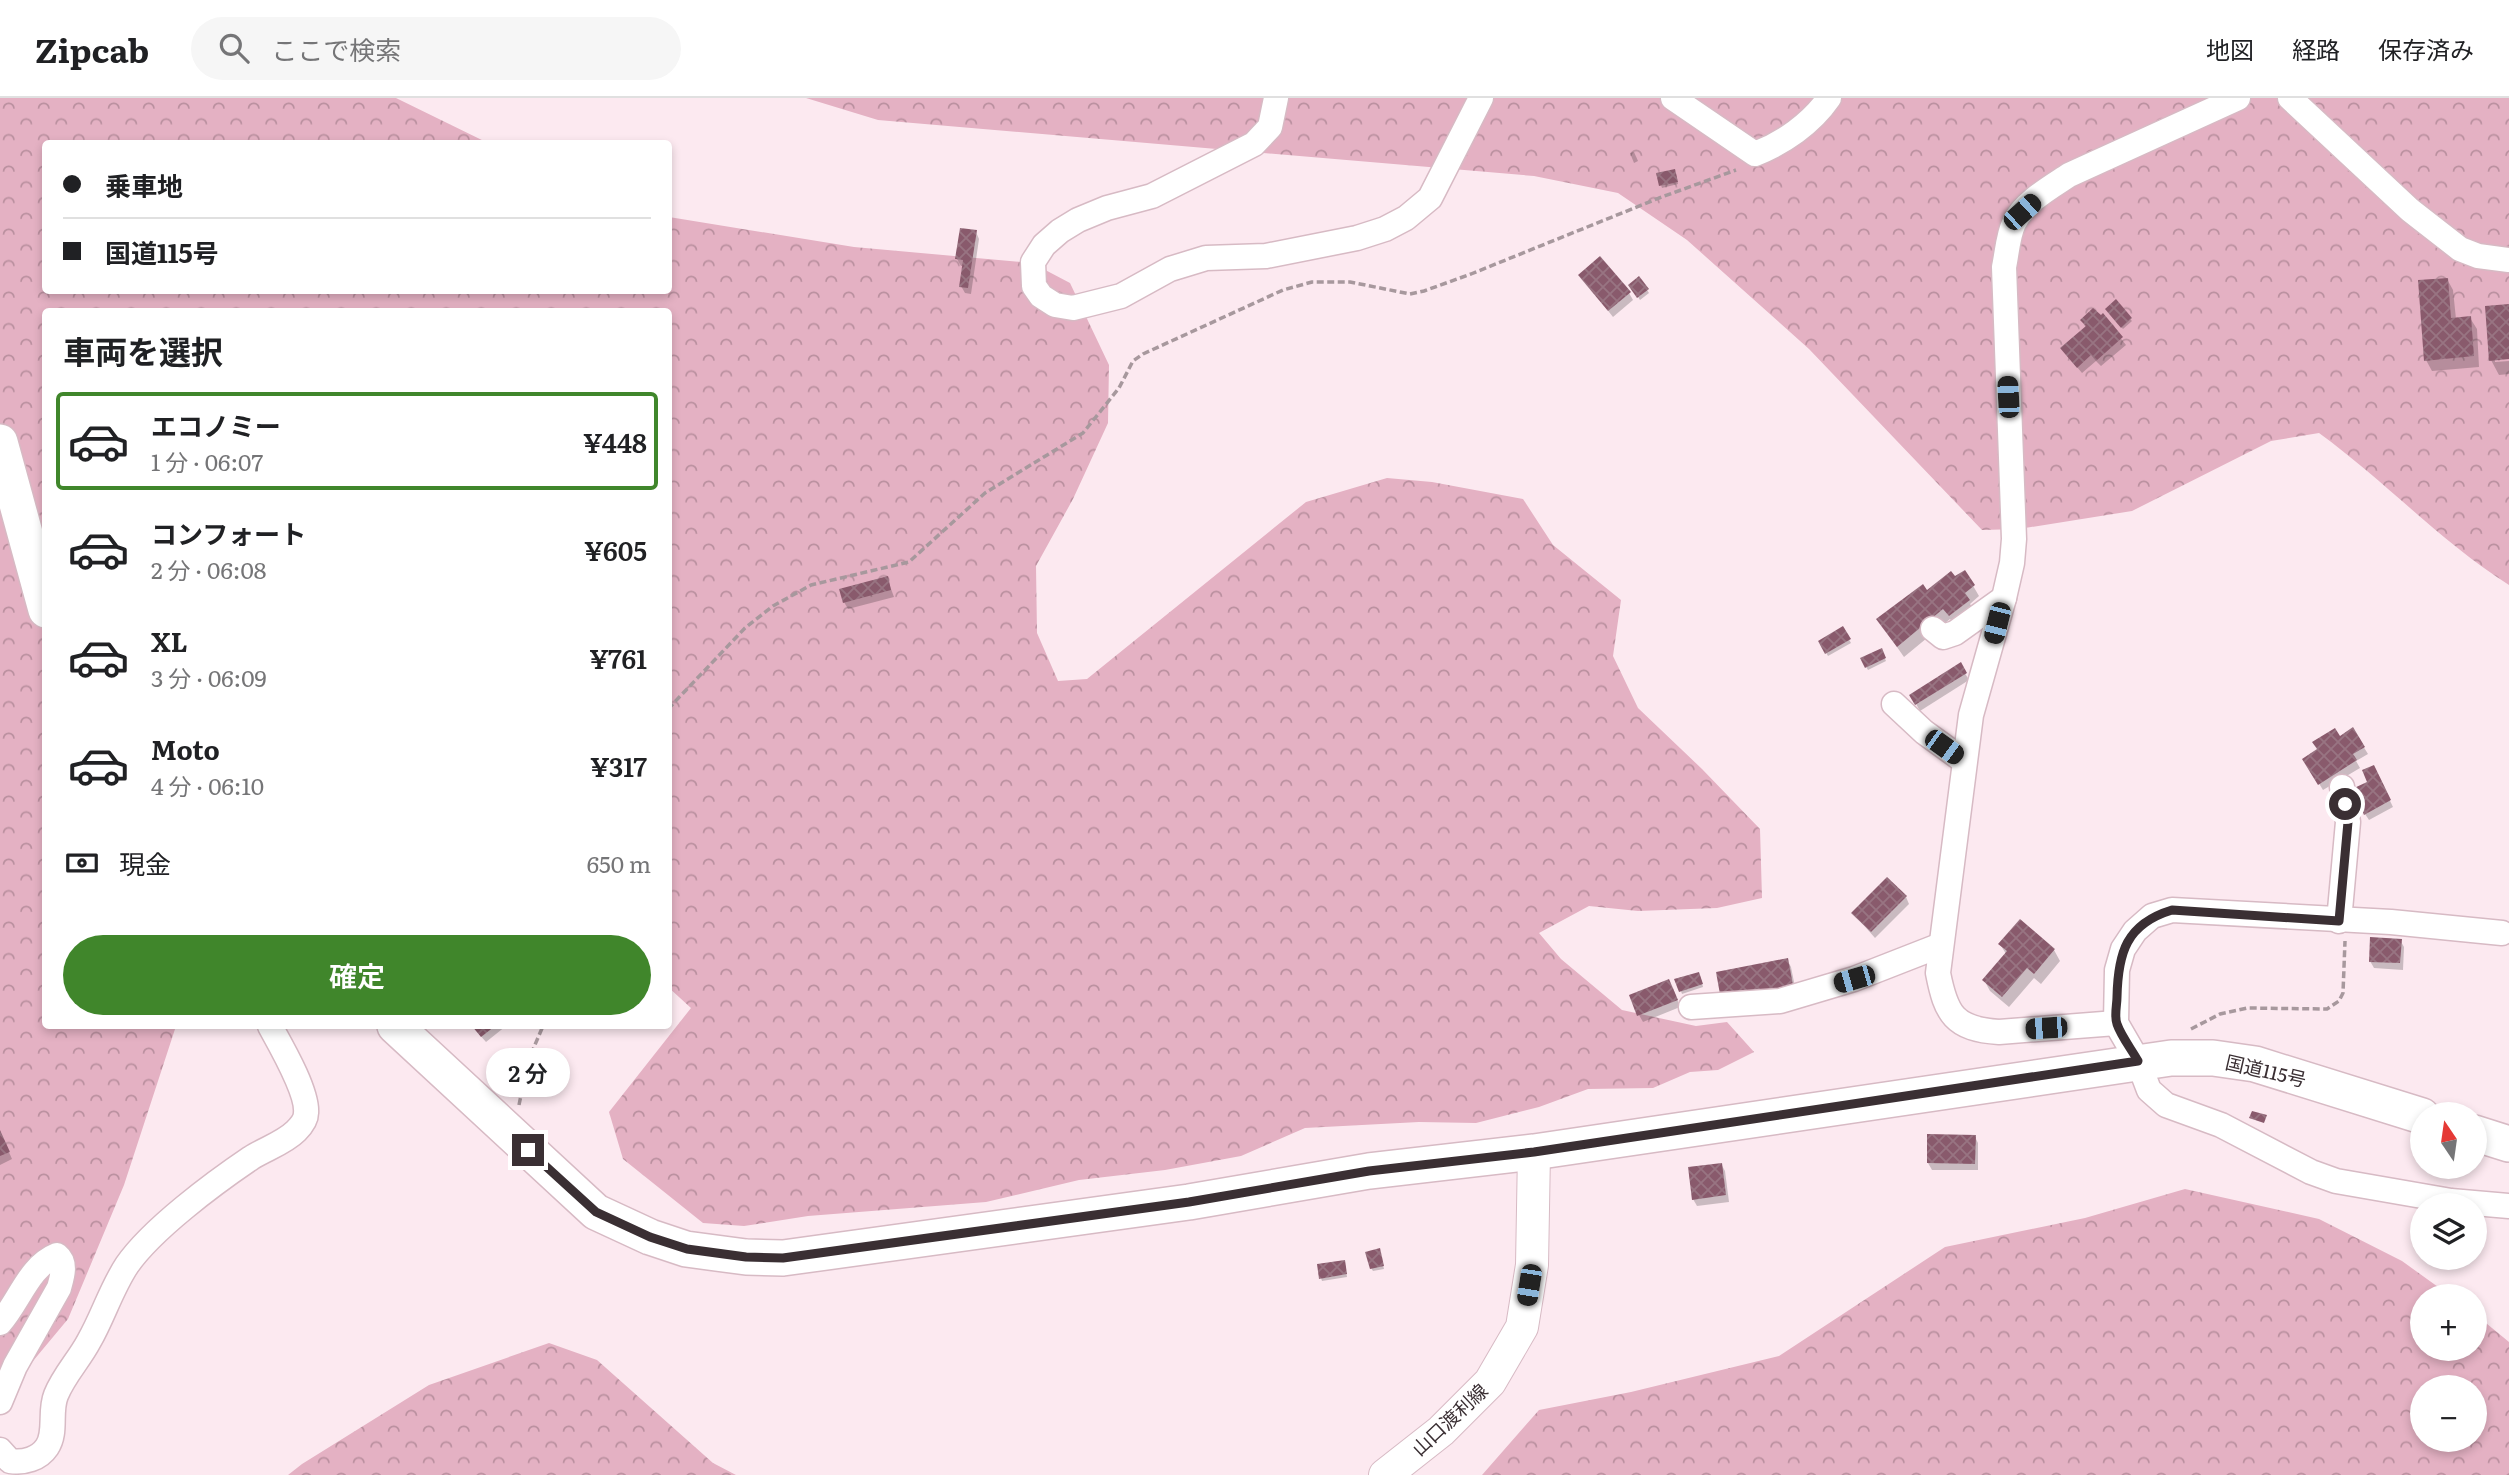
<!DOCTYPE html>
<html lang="ja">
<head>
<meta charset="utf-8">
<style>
	body { margin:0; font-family:Literata,"Noto Sans JP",serif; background:#f6f6f6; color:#202124; height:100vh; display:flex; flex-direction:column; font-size:26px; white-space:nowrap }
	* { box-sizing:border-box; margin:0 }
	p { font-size:23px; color:#757577 }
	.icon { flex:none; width:38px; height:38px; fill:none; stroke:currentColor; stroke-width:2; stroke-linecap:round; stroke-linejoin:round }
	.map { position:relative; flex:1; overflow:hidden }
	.details { position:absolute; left:42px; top:210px; width:630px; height:721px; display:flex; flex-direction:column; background:#fff; border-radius:7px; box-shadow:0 4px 10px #0003 }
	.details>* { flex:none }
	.hud { position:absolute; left:42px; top:42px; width:630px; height:154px; border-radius:7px; box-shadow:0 4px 10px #0003; display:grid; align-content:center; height:154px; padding:0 21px; background:#fff }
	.needle { width:46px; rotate:347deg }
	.tools { position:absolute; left:2410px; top:1004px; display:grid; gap:14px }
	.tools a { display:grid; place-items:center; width:77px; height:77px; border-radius:50%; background:#fff; box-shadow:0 4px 10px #0003; font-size:35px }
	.end { position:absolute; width:32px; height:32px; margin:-16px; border:9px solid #3a2f33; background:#fff; box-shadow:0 0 0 4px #fff }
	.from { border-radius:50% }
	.bubble { position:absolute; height:49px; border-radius:24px; background:#fff; box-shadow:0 4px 10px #0003; font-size:23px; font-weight:600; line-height:49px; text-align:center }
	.car { position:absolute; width:21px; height:42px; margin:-21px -10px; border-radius:9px; box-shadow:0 0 5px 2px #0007; background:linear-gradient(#222 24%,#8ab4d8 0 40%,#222 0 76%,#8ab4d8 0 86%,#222 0) }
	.hud b { display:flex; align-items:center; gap:24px; height:66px; font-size:26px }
	.hud b+b { border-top:2px solid #e0e0e0 }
	.hud i { width:18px; height:18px; background:#202124 }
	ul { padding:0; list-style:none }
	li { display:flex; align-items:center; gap:21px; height:98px; margin:0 14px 10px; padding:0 7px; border:4px solid transparent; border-radius:7px }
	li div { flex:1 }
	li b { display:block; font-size:26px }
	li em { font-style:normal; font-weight:600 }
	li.active { border-color:#40862b }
	li>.icon { width:63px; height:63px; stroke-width:1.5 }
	h2 { padding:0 21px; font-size:32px; line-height:84px }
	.pay { display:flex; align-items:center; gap:18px; height:77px; padding:0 21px; font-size:26px }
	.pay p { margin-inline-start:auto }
	.button { display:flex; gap:14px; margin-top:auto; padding:14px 21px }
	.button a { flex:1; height:80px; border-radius:42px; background:#40862b; color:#fff; font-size:28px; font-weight:600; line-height:80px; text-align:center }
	header { display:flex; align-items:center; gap:42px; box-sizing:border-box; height:98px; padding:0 35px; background:#fff; border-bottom:2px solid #e0e0e0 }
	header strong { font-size:33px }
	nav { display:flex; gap:38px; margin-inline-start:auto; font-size:24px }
	.search { width:490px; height:63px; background:#f6f6f6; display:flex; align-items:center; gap:18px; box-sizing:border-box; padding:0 24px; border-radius:38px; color:#757577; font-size:26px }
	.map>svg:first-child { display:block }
</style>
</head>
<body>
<header>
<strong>Zipcab</strong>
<div class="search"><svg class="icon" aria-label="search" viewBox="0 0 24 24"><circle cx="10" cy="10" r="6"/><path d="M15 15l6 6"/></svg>ここで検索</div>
<nav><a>地図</a><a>経路</a><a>保存済み</a></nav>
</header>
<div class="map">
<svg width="2509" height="1377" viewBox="0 0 2509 1377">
	<defs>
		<pattern id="forest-crowns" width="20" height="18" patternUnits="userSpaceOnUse" patternTransform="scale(1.75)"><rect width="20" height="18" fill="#e4b1c3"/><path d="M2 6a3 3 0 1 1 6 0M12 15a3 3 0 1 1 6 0" fill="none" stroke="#ba909f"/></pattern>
		<pattern id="building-cross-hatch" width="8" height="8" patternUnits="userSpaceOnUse" patternTransform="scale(1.75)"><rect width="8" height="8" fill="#895a6c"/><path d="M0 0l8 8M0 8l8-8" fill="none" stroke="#987482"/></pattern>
	</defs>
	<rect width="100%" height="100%" fill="#fce9f0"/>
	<g fill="url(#forest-crowns)" fill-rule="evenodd">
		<path d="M0 0H396L488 45 46 46V192H668L669 119 854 149 1032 165 1070 185 1109 267 1108 325 1073 401 1036 468 1037 535 1058 583 1087 581 1306 404 1387 380 1432 384 1523 401 1553 447 1621 502 1613 558 1638 610 1702 671 1760 731 1762 800 1717 810 1638 813 1589 808 1539 835 1561 861 1622 912 1696 928 1727 924 1754 954 1718 972 1690 974 1653 990 1588 991 1539 1009 1476 1025 1419 1024 1305 1030 1241 1058 1165 1072 1079 1082 986 1104 808 1118 744 1128 703 1125 623 1061 609 1014 691 910 668 889V214H46V928H176L124 1087 68 1221 8 1293 0 1297Z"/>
		<path d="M806 0H2509V487C2440 443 2385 383 2319 335L2271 343 2132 413 2019 431 1982 432 1809 251 1687 142 1618 95 1534 78 878 22Z"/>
		<path d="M2185 1091 2319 1121 2402 1163 2452 1199H2422V1251H2474L2475 1216 2509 1244V1377H1482L1539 1312 1631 1294 1779 1258 1945 1149 2085 1120ZM2422 1290H2474V1342H2422Z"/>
		<path d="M549 1245 597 1262 713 1365 736 1377H288L302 1366 429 1287Z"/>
	</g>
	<g fill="#0003">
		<path d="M1634 54 1638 63 1634 65 1630 55Z"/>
		<path d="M1676 75 1678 86 1662 90 1661 87Z"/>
		<path d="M976 134 979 141 971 196 965 195 961 188 964 168H961L957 161Z"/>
		<path d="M1580 177 1629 195 1633 202 1613 219Z"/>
		<path d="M1639 180 1649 195 1640 202 1630 187Z"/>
		<path d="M2447 181 2453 192 2456 221 2470 220 2477 231 2479 269 2432 273 2426 262Z"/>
		<path d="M2509 208V259L2495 261V264L2509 263V276L2499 277 2491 262Z"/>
		<path d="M2108 214 2130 221 2132 223 2123 231Z"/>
		<path d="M2103 218 2126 247 2101 268 2096 263 2082 275 2062 251 2086 230 2082 223Z"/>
		<path d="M1965 474 1979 498 1970 506 1975 513 1956 528 1950 521 1904 559 1885 532Z"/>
		<path d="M887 480 894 499 848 511 844 504Z"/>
		<path d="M1843 531 1851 545 1828 558 1820 544Z"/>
		<path d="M1881 552 1886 563 1868 572 1862 561Z"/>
		<path d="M1960 567 1969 582 1920 613 1911 597Z"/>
		<path d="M2353 632 2368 656 2356 663 2360 670 2323 692 2304 661Z"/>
		<path d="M2377 676 2393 709 2369 722 2365 716 2369 685Z"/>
		<path d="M1906 799 1909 806 1875 840 1853 815Z"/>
		<path d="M2020 823 2054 852 2060 863 2041 886 2034 880 2009 909 1990 893 1984 882 2006 856 2000 846Z"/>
		<path d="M2400 842 2404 849 2403 872 2374 870 2370 863Z"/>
		<path d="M1787 862 1791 869 1796 894 1727 908Z"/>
		<path d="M1700 878 1703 889 1682 896 1677 882Z"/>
		<path d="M1673 890 1680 909 1643 924 1639 917Z"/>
		<path d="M472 928H506L486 944Z"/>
		<path d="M0 1034 12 1061 0 1067Z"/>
		<path d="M1975 1039 1978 1045V1072H1932L1928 1065Z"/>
		<path d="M1721 1066 1725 1073 1729 1104 1697 1108 1693 1101Z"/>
		<path d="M1380 1155 1384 1171 1373 1173 1371 1170Z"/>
		<path d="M1345 1166 1347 1179 1322 1183 1321 1180Z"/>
	</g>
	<g fill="url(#building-cross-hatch)">
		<path d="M1675 71 1678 84 1659 88 1656 75Z"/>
		<path d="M960 130 977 132 968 190 959 189 963 162 955 161Z"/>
		<path d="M1600 158 1631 194 1608 213 1578 177Z"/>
		<path d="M1639 178 1649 191 1637 200 1628 187Z"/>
		<path d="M2448 180 2451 220 2471 218 2474 258 2424 263 2418 182Z"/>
		<path d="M2116 201 2132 220 2121 230 2105 211Z"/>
		<path d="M2509 206V261L2489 263 2485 208Z"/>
		<path d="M2093 210 2101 217 2103 215 2123 239 2096 263 2091 257 2077 270 2060 250 2086 228 2080 222Z"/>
		<path d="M1965 472 1975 487 1965 495 1970 502 1949 518 1943 511 1897 549 1876 521 1923 486 1927 492 1951 473 1955 478Z"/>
		<path d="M888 478 891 492 843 505 839 491Z"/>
		<path d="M1843 528 1851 541 1825 556 1818 543Z"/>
		<path d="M1882 550 1886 560 1865 570 1860 560Z"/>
		<path d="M1961 564 1967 575 1915 607 1909 597Z"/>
		<path d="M2353 629 2365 649 2353 656 2357 662 2318 687 2302 661 2317 651 2312 644 2335 630 2340 638Z"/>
		<path d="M2374 667 2391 702 2364 717 2352 691 2367 684 2362 672Z"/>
		<path d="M1887 779 1907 798 1871 834 1851 815Z"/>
		<path d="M2020 821 2055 851 2034 876 2027 870 2002 899 1982 882 2007 853 1998 846Z"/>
		<path d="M2370 839 2402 841 2400 865 2369 864Z"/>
		<path d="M1788 860 1793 887 1721 902 1716 874Z"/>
		<path d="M1699 874 1703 886 1679 894 1674 881Z"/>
		<path d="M1669 881 1678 902 1637 918 1629 897Z"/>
		<path d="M472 928H495L481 939Z"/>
		<path d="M2252 1013 2267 1017 2264 1025 2249 1020Z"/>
		<path d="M0 1032 10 1054 0 1058Z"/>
		<path d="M1927 1036 1976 1037 1975 1066 1927 1065Z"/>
		<path d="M1722 1065 1726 1097 1692 1102 1688 1069Z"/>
		<path d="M1380 1150 1384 1168 1370 1171 1365 1154Z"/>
		<path d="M1345 1162 1347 1176 1319 1181 1317 1166Z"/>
	</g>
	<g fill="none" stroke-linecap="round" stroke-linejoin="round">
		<defs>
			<g id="minor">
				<path d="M1276 0 1270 29 1254 46 1152 98 1107 110 1078 122 1060 133 1044 147 1033 164 1034 188 1041 198 1055 207 1073 210 1121 198 1170 171 1206 160 1266 158 1357 140 1385 131 1406 120 1430 100 1481 0"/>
				<path d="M1673 0 1755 56C1783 45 1811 26 1829 0"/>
				<path d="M2290 0 2410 112 2460 151 2478 158 2509 162"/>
				<path d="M1933 531 1943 539 1955 535 2004 500"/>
				<path d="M1894 606 1924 634 1964 663"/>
				<path d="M2339 823 2348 724 2342 689"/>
				<path d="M2502 835 2391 824 2172 812 2152 818 2135 833 2123 851 2117 872 2116 925 2138 963 2149 992 2166 1007 2221 1027 2311 1074 2336 1083 2451 1103 2509 1108"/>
				<path d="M1691 909 1780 903 1854 881 1941 847"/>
				<path d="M2116 925 1999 934C1954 931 1946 916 1938 875L1971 617 2004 500 2012 465 2014 441 2004 169C2007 155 2008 137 2014 125 2024 104 2051 89 2069 77L2238 0"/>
				<path d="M0 1225C19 1204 29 1168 57 1157 67 1165 62 1179 59 1190L15 1268 0 1304"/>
				<path d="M0 1352 10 1363C24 1365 39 1361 47 1349 57 1334 49 1314 56 1297 64 1277 79 1262 89 1243 103 1219 111 1191 127 1167 152 1131 214 1085 251 1060 265 1051 284 1045 296 1033 301 1028 306 1022 306 1015 308 994 281 948 270 928"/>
			</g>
			<path id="major" d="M1385 1377 1441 1333 1490 1284 1522 1229 1532 1167 1534 1054"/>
			<g id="highway">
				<path d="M0 344 46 512"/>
				<path d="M395 928 596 1114 650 1139 686 1151 746 1159 783 1160 1189 1104 1369 1073 1534 1054 2171 960H2213L2255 966 2422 1018"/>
				<path d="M2474 1035 2509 1046"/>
			</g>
		</defs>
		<use href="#minor" stroke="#d7bac4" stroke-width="27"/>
		<use href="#major" stroke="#d7bac4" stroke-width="34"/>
		<use href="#highway" stroke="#d7bac4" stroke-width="38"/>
		<g stroke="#a7989d" stroke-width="3.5" stroke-dasharray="7 3.5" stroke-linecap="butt">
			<path d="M668 611 745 530 773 508 811 487 909 464 985 395 1083 335 1119 290 1133 263 1143 256 1283 192 1312 184H1350L1410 196 1424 193 1471 176 1659 100 1736 72"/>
			<path d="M2191 931 2220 916 2247 910 2327 911 2339 903 2343 895 2345 843"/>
			<path d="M519 1007 528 963 543 928"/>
		</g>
		<use href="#minor" stroke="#fff" stroke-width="24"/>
		<use href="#major" stroke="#fff" stroke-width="32"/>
		<use href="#highway" stroke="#fff" stroke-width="35"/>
	</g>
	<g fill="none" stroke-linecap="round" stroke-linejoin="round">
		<path stroke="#3a2f33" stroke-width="9" d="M528 1052 596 1114 650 1139 687 1151 746 1159 783 1160 1189 1104 1369 1073 1534 1054 2138 963C2132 952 2121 938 2117 926 2114 918 2117 907 2117 899 2118 855 2126 826 2172 812L2339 823 2348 724 2345 706"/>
	</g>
	<g text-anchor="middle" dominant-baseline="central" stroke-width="7" stroke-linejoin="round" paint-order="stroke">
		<g font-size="19" fill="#3a2f33" stroke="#fff">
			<text transform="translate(2266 972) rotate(13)">国道115号</text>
			<text transform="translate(1449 1321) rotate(-43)">山口渡利線</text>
		</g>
	</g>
</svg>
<div class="tools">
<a><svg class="needle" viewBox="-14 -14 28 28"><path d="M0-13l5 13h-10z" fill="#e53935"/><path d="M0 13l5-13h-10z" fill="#757577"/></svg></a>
<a><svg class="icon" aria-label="layers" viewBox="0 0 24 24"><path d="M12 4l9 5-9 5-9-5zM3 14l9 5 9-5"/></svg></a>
<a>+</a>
<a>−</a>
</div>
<i class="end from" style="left:2345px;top:706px"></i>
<i class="end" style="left:528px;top:1052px"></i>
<div class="bubble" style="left:486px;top:950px;width:84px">2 分</div>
<i class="car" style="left:2022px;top:114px;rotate:48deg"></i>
<i class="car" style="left:2008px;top:299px;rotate:357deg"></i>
<i class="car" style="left:1997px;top:525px;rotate:194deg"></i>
<i class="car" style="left:1944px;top:649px;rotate:126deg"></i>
<i class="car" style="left:1854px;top:881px;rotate:254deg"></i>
<i class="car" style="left:2046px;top:930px;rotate:266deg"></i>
<i class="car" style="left:1529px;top:1187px;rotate:189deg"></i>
<div class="hud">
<b><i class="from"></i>乗車地</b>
<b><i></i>国道115号</b>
</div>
<section class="details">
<h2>車両を選択</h2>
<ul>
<li class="active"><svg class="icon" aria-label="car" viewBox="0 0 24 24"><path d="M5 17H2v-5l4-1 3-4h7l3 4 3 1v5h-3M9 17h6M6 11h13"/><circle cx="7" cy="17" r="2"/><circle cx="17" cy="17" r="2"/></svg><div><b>エコノミー</b><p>1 分 · 06:07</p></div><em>¥448</em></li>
<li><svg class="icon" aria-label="car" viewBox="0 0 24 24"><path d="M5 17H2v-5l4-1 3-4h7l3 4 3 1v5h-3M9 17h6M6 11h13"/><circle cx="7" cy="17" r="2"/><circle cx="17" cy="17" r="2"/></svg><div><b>コンフォート</b><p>2 分 · 06:08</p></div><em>¥605</em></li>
<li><svg class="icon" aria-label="car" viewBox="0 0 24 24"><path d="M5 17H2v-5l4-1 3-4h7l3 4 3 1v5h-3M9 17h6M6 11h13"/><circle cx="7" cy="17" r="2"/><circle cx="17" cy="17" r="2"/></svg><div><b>XL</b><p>3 分 · 06:09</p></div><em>¥761</em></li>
<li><svg class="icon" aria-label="car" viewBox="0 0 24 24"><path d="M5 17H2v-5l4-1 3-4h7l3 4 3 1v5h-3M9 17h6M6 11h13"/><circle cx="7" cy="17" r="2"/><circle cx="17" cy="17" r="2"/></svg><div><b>Moto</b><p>4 分 · 06:10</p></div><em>¥317</em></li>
</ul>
<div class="pay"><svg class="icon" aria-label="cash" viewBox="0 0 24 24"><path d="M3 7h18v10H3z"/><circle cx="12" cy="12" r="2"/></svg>現金<p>650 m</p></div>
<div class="button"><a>確定</a></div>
</section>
</div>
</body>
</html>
